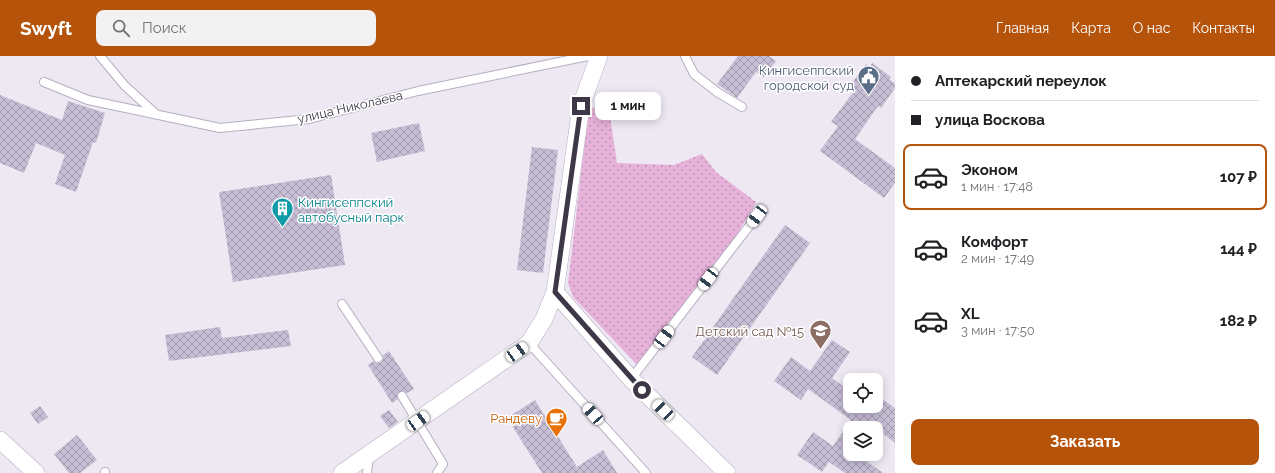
<!DOCTYPE html>
<html lang="ru">
<head>
<meta charset="utf-8">
<style>
	body { margin:0; font-family:Raleway,sans-serif; background:#f2f2f2; color:#202124; height:100vh; display:flex; flex-direction:column; font-size:15px; white-space:nowrap }
	* { box-sizing:border-box; margin:0 }
	p { font-size:13px; color:#757577 }
	.icon { flex:none; width:22px; height:22px; fill:none; stroke:currentColor; stroke-width:2; stroke-linecap:round; stroke-linejoin:round }
	.map { position:relative; flex:1; overflow:hidden }
	.sheet { display:flex; flex-direction:column; background:#fff; width:380px }
	.sheet>* { flex:none }
	.banner { display:grid; align-content:center; height:88px; padding:0 16px; background:#fff }
	.buttons { position:absolute; left:843px; top:317px; display:grid; gap:8px }
	.buttons a { display:grid; place-items:center; width:40px; height:40px; border-radius:8px; background:#fff; box-shadow:0 2px 10px #0003; font-size:20px }
	.end { position:absolute; width:18px; height:18px; margin:-9px; border:5px solid #3d3747; background:#fff; box-shadow:0 0 0 2px #fff }
	.from { border-radius:50% }
	.bubble { position:absolute; height:28px; border-radius:8px; background:#fff; box-shadow:0 2px 10px #0003; font-size:13px; font-weight:700; line-height:28px; text-align:center }
	.car { position:absolute; width:12px; height:24px; margin:-12px -6px; border-radius:5px; box-shadow:0 0 3px 1px #0007; background:linear-gradient(#fff 24%,#345 0 40%,#fff 0 76%,#345 0 86%,#fff 0) }
	.banner b { display:flex; align-items:center; gap:14px; height:38px; font-size:15px }
	.banner b+b { border-top:1px solid #e0e0e0 }
	.banner i { width:10px; height:10px; background:#202124 }
	ul { padding:0; list-style:none }
	li { display:flex; align-items:center; gap:12px; height:66px; margin:0 8px 6px; padding:0 8px; border:2px solid transparent; border-radius:8px }
	li div { flex:1 }
	li b { display:block; font-size:15px }
	li em { font-style:normal; font-weight:700 }
	li.selected { border-color:#b45309 }
	li>.icon { width:36px; height:36px; stroke-width:1.5 }
	.action { display:flex; gap:8px; margin-top:auto; padding:8px 16px }
	.action a { flex:1; height:46px; border-radius:8px; background:#b45309; color:#fff; font-size:16px; font-weight:700; line-height:46px; text-align:center }
	header { display:flex; align-items:center; gap:24px; box-sizing:border-box; height:56px; padding:0 20px; background:#b45309; color:#fff }
	header strong { font-size:19px }
	nav { display:flex; gap:22px; margin-inline-start:auto; font-size:14px }
	.search { width:280px; height:36px; background:#f2f2f2; display:flex; align-items:center; gap:10px; box-sizing:border-box; padding:0 14px; border-radius:8px; color:#757577; font-size:15px }
	main { display:flex; flex:1; min-height:0 }
	.map>svg:first-child { display:block }
</style>
</head>
<body>
<header>
<strong>Swyft</strong>
<div class="search"><svg class="icon" aria-label="search" viewBox="0 0 24 24"><circle cx="10" cy="10" r="6"/><path d="M15 15l6 6"/></svg>Поиск</div>
<nav><a>Главная</a><a>Карта</a><a>О нас</a><a>Контакты</a></nav>
</header>
<main>
<div class="map">
<svg width="895" height="417" viewBox="0 0 895 417">
	<defs>
		<pattern id="grass-dots" width="8" height="8" patternUnits="userSpaceOnUse"><rect width="8" height="8" fill="#e7b2da"/><path d="M2 2h.1M6 6h.1" fill="none" stroke="#bc92b3" stroke-width="1.8" stroke-linecap="round"/></pattern>
		<pattern id="building-cross-hatch" width="8" height="8" patternUnits="userSpaceOnUse"><rect width="8" height="8" fill="#c7bed5"/><path d="M0 0l8 8M0 8l8-8" fill="none" stroke="#a39baf"/></pattern>
	</defs>
	<rect width="100%" height="100%" fill="#eee8f3"/>
	<path fill="url(#grass-dots)" d="M589 51 609 54 617 107 674 109 702 98 716 116 756 146 718 211 640 312 573 241 568 227Z"/>
	<g fill="url(#building-cross-hatch)">
		<path d="M738 0H769L776 5 764 21 756 16 737 42 717 28Z"/>
		<path d="M872 7 891 21 889 23 895 28V32L881 52 878 50 855 83 895 112V127L884 142 820 95 838 70 831 66 854 35 849 31 866 8 870 11Z"/>
		<path d="M0 39 62 64 68 45 105 57 96 87 93 86 76 136 55 128 65 99 36 87 24 117 0 107Z"/>
		<path d="M419 67 425 95 377 106 371 77Z"/>
		<path d="M532 91 558 94 543 217 517 214Z"/>
		<path d="M331 119 345 209 233 226 219 136Z"/>
		<path d="M785 169 810 187 717 319 692 301Z"/>
		<path d="M220 271 222 282 288 274 291 290 169 305 165 279Z"/>
		<path d="M832 284 850 296 832 322 850 335V350H877L882 343 895 352V387L876 372H850V398H856L883 417H845L829 406 822 416 797 399 813 376 833 390 851 364 808 333 801 344 774 325 791 301 810 315Z"/>
		<path d="M389 295 414 333 407 337 402 335 399 336 397 340 398 343 392 347 368 309 373 305 376 307H381L383 304V299Z"/>
		<path d="M535 344 577 411 603 394 617 417H542L507 362Z"/>
		<path d="M40 350 48 361 38 368 30 357Z"/>
		<path d="M389 354 398 366 389 372 380 360Z"/>
		<path d="M77 379 97 404 80 417H69L54 398Z"/>
	</g>
	<g fill="none" stroke-linecap="round" stroke-linejoin="round">
		<defs>
			<g id="lane">
				<path d="M100 0 125 30 156 58"/>
				<path d="M685 0 694 18 717 36 742 51"/>
				<path d="M44 26 88 44 220 72 309 63 418 35 588 0"/>
				<path d="M342 248 378 302"/>
				<path d="M529 287 646 417"/>
				<path d="M631 323 757 160"/>
				<path d="M402 340 443 408 437 417"/>
				<path d="M105 416V417"/>
				<path d="M367 417 369 400"/>
			</g>
			<g id="street">
				<path d="M555 236 631 323 727 417"/>
				<path d="M0 384 36 417"/>
				<path d="M342 417 529 287 544 263 555 236 581 50 599 0"/>
			</g>
		</defs>
		<use href="#lane" stroke="#b6aec2" stroke-width="10"/>
		<use href="#street" stroke="#b6aec2" stroke-width="18"/>
		<use href="#lane" stroke="#fff" stroke-width="8"/>
		<use href="#street" stroke="#fff" stroke-width="17"/>
	</g>
	<g fill="none" stroke-linecap="round" stroke-linejoin="round">
		<path stroke="#3d3747" stroke-width="5" d="M581 50 555 236 642 334"/>
	</g>
	<defs>
		<symbol id="civic-pin" viewBox="-11 -11 22 30"><path d="M0 17L-7.5 6A9.5 9.5 0 1 1 7.5 6Z" fill="#5c6f8a" stroke="#fff"/><path d="M-.6-6.5H3V-4.5H.6V-3L4-1V1h2V6H-6V1h2V-1L-.6-3ZM-1.2 2.5V6h2.4V2.5Z" fill="#fff"/></symbol>
		<symbol id="building-pin" viewBox="-11 -11 22 30"><path d="M0 17L-7.5 6A9.5 9.5 0 1 1 7.5 6Z" fill="#0f9aa8" stroke="#fff"/><path d="M-4-6H4V6H1V3H-1V6H-4ZM-2.5-4.3h1.7v1.8h-1.7ZM.8-4.3h1.7v1.8H.8ZM-2.5-1h1.7V.8h-1.7ZM.8-1h1.7V.8H.8Z" fill="#fff"/></symbol>
		<symbol id="school-pin" viewBox="-11 -11 22 30"><path d="M0 17L-7.5 6A9.5 9.5 0 1 1 7.5 6Z" fill="#8d6e63" stroke="#fff"/><path d="M0-5L7-2L0 1L-7-2ZM-4 1L0 2.5L4 1V4Q0 6-4 4Z" fill="#fff"/></symbol>
		<symbol id="cafe-pin" viewBox="-11 -11 22 30"><path d="M0 17L-7.5 6A9.5 9.5 0 1 1 7.5 6Z" fill="#e8710a" stroke="#fff"/><path d="M-5.5-4.5H6V0H3Q3 3.5 0 3.5H-2.5Q-5.5 3.5-5.5 0ZM3-3.2v2h1.7v-2ZM-6 4.5H4V6H-6Z" fill="#fff"/></symbol>
	</defs>
	<g fill-rule="evenodd">
		<use href="#civic-pin" x="856" y="8" width="25" height="34"/>
		<use href="#building-pin" x="270" y="140" width="25" height="34"/>
		<use href="#school-pin" x="808" y="262" width="25" height="34"/>
		<use href="#cafe-pin" x="544" y="350" width="25" height="34"/>
	</g>
	<g text-anchor="middle" dominant-baseline="central" stroke-width="3" stroke-linejoin="round" paint-order="stroke">
		<g font-size="13" fill="#4e5e75" stroke="#fff" text-anchor="end">
			<text x="854" y="14">Кингисеппский<tspan x="854" dy="15">городской суд</tspan></text>
		</g>
		<g font-size="13" fill="#3d3747" stroke="#fff">
			<text transform="translate(350 51) rotate(-13)">улица Николаева</text>
		</g>
		<g font-size="13" fill="#0d838f" stroke="#fff" text-anchor="start">
			<text x="298" y="146">Кингисеппский<tspan x="298" dy="15">автобусный парк</tspan></text>
		</g>
		<g font-size="13" fill="#785e54" stroke="#fff" text-anchor="end">
			<text x="804" y="275">Детский сад №15</text>
		</g>
		<g font-size="13" fill="#c56008" stroke="#fff" text-anchor="end">
			<text x="542" y="362">Рандеву</text>
		</g>
	</g>
</svg>
<div class="buttons">
<a><svg class="icon" aria-label="locate" viewBox="0 0 24 24"><circle cx="12" cy="12" r="6"/><path d="M12 2v4M12 18v4M2 12h4M18 12h4"/></svg></a>
<a><svg class="icon" aria-label="layers" viewBox="0 0 24 24"><path d="M12 4l9 5-9 5-9-5zM3 14l9 5 9-5"/></svg></a>
</div>
<i class="end from" style="left:642px;top:334px"></i>
<i class="end" style="left:581px;top:50px"></i>
<div class="bubble" style="left:595px;top:36px;width:66px">1 мин</div>
<i class="car" style="left:757px;top:160px;rotate:217deg"></i>
<i class="car" style="left:708px;top:223px;rotate:217deg"></i>
<i class="car" style="left:664px;top:281px;rotate:37deg"></i>
<i class="car" style="left:517px;top:296px;rotate:55deg"></i>
<i class="car" style="left:663px;top:354px;rotate:314deg"></i>
<i class="car" style="left:593px;top:358px;rotate:318deg"></i>
<i class="car" style="left:418px;top:365px;rotate:55deg"></i>
</div>
<section class="sheet">
<div class="banner">
<b><i class="from"></i>Аптекарский переулок</b>
<b><i></i>улица Воскова</b>
</div>
<ul>
<li class="selected"><svg class="icon" aria-label="car" viewBox="0 0 24 24"><path d="M5 17H2v-5l4-1 3-4h7l3 4 3 1v5h-3M9 17h6M6 11h13"/><circle cx="7" cy="17" r="2"/><circle cx="17" cy="17" r="2"/></svg><div><b>Эконом</b><p>1 мин · 17:48</p></div><em>107 ₽</em></li>
<li><svg class="icon" aria-label="car" viewBox="0 0 24 24"><path d="M5 17H2v-5l4-1 3-4h7l3 4 3 1v5h-3M9 17h6M6 11h13"/><circle cx="7" cy="17" r="2"/><circle cx="17" cy="17" r="2"/></svg><div><b>Комфорт</b><p>2 мин · 17:49</p></div><em>144 ₽</em></li>
<li><svg class="icon" aria-label="car" viewBox="0 0 24 24"><path d="M5 17H2v-5l4-1 3-4h7l3 4 3 1v5h-3M9 17h6M6 11h13"/><circle cx="7" cy="17" r="2"/><circle cx="17" cy="17" r="2"/></svg><div><b>XL</b><p>3 мин · 17:50</p></div><em>182 ₽</em></li>
</ul>
<div class="action"><a>Заказать</a></div>
</section>
</main>
</body>
</html>
